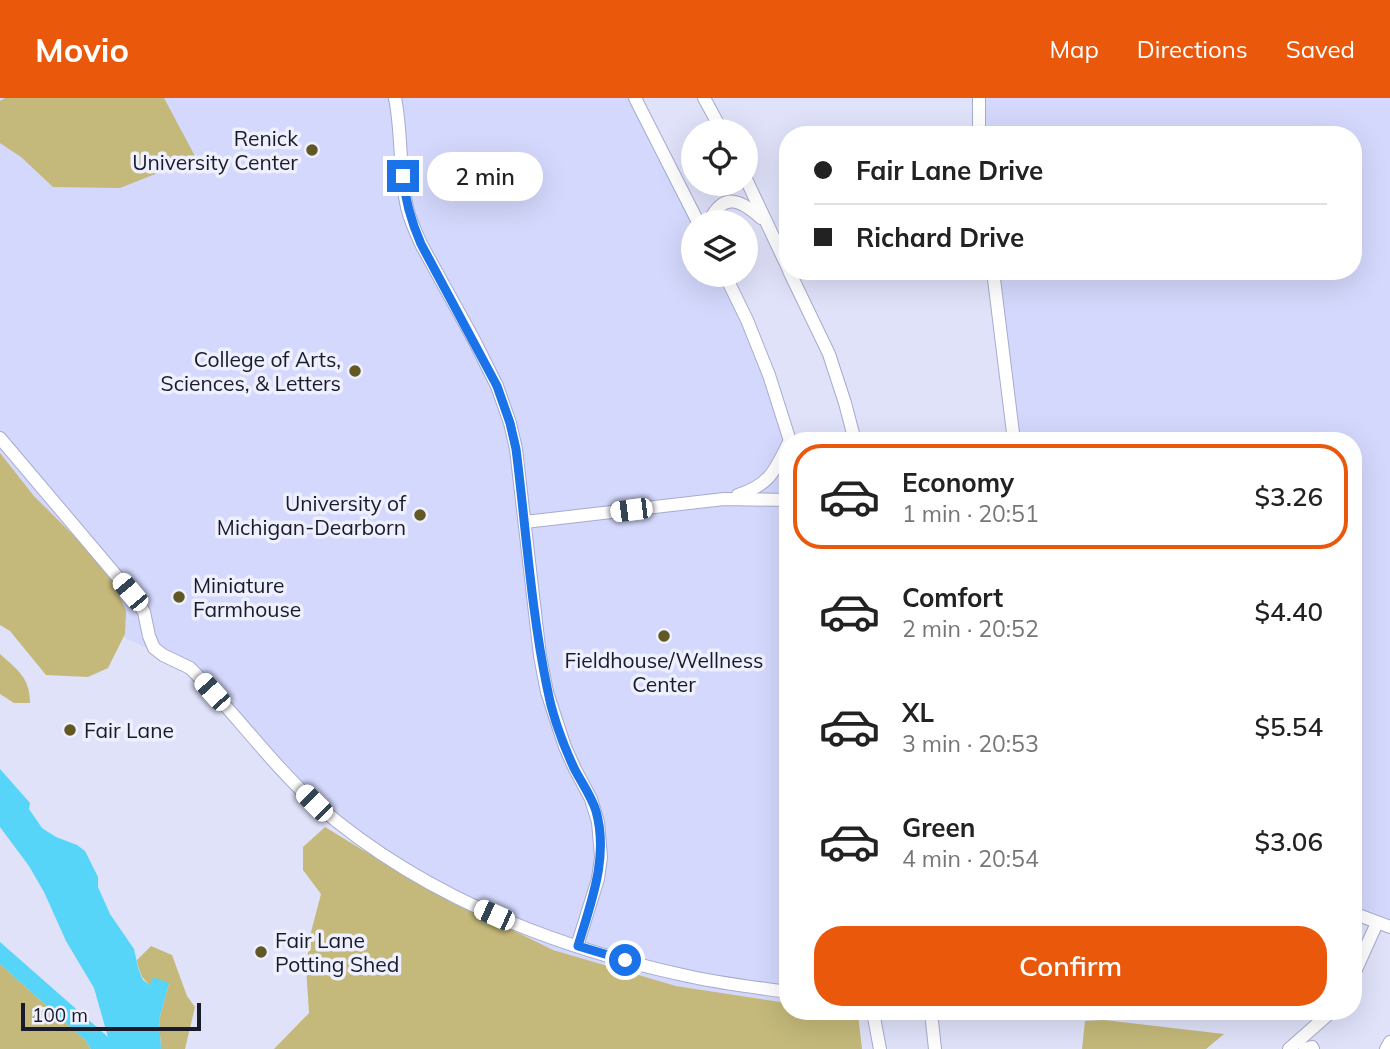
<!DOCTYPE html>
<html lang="en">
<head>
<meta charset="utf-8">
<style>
	body { margin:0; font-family:Mulish,sans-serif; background:#f6f6f6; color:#222; height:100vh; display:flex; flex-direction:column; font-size:26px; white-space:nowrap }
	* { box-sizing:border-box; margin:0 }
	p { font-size:23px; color:#767676 }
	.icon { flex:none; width:38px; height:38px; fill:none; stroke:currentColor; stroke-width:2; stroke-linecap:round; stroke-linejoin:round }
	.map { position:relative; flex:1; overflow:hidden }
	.details { position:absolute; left:779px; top:334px; width:583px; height:588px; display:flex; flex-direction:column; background:#fff; border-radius:28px; box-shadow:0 7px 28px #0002 }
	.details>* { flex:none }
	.guide { position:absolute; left:779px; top:28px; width:583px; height:154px; border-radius:28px; box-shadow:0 7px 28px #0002; display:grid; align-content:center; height:154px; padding:0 35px; background:#fff }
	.buttons { position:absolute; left:681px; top:21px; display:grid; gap:14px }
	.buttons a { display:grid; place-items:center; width:77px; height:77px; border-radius:50%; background:#fff; box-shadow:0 7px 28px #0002; font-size:35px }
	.scale { position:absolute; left:21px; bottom:18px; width:180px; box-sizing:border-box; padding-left:7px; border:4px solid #1a1b28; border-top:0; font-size:19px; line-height:24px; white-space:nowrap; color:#1a1b28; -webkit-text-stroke:5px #eef0ff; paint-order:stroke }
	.end { position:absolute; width:32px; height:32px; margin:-16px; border:9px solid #1a73e8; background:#fff; box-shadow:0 0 0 4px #fff }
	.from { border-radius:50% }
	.bubble { position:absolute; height:49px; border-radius:24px; background:#fff; box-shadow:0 7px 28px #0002; font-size:23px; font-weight:600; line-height:49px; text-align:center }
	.car { position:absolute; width:21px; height:42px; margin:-21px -10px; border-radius:9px; box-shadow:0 0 5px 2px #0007; background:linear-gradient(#fff 24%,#345 0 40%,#fff 0 76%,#345 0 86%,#fff 0) }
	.guide b { display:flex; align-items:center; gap:24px; height:66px; font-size:26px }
	.guide b+b { border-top:2px solid #e0e0e0 }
	.guide i { width:18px; height:18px; background:#222 }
	ul { padding:12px 0 0; list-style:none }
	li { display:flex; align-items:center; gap:21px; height:105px; margin:0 14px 10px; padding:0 21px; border:4px solid transparent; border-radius:28px }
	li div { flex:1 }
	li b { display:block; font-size:26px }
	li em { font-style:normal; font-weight:600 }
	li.on { border-color:#ea580c }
	li>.icon { width:63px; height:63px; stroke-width:1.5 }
	.primary-button { display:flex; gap:14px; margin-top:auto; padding:14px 35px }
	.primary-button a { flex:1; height:80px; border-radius:28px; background:#ea580c; color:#fff; font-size:28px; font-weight:600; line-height:80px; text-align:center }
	header { display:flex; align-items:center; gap:42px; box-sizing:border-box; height:98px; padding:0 35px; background:#ea580c; color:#fff }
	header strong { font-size:33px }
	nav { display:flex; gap:38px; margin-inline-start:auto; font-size:24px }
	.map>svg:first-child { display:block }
</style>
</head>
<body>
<header>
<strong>Movio</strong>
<nav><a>Map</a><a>Directions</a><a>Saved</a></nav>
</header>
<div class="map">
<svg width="1390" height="951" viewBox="0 0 1390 951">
	<rect width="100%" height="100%" fill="#dfe2f9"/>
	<g fill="#d4d8fc">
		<path d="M0 0H632L693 124V177H722L744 222 787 344V905L676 888 567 857 460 816 365 758 361 741 325 714 190 570 125 540 103 478 0 357Z"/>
		<path d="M979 0H1390V829L1353 815V343H1014L993 173H1353V37H979Z"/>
	</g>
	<g fill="#c4b97a">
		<path d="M5 0H164L196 60 120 90 53 89 21 59 0 45V3Z"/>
		<path d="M0 355 34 398 108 472 126 513 125 536 108 570 88 579 46 577 10 533 0 527Z"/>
		<path d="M0 556C18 572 30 580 30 605H14L0 596Z"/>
		<path d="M325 729 412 782 553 852 676 888 787 905 788 914H841L858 916 862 951H274L309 915 306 869 311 834 321 796 303 772V749Z"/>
		<path d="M151 848 172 857 187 898 195 909 185 951H161L159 922 169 885 150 887C141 880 139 873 137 862Z"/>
		<path d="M0 866 86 943 91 951H0Z"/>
		<path d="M1104 922 1224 936 1206 951H1082L1085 923Z"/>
	</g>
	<path fill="#56d5f8" d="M0 671 30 705 29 711 42 730 56 739 77 747 85 753 98 779V789L110 816 134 851 139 873 143 882 150 887 153 879 169 885 159 922 161 951H91L86 943 0 866V844L108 939 94 890 66 843 44 794 29 768 0 729Z"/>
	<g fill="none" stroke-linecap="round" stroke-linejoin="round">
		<defs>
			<g id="minor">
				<path d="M395 0C402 34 399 70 406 104 408 119 415 132 421 146L474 242 497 288 510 325 516 351 540 558 547 594 565 649 575 671 591 701 598 724 601 759 598 781 577 848"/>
				<path d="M635 0 698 124"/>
				<path d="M704 0 722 33"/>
				<path d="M979 37V0"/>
				<path d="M746 81 788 170"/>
				<path d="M709 124C723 94 740 101 761 120"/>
				<path d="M789 173 829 256 845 305 855 343"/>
				<path d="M993 173 1014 343"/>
				<path d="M725 177 747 222 769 277 790 343"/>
				<path d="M0 340 137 502 144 514 149 538 154 550 163 557 190 570C234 613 270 665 316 706 419 796 550 848 683 877 717 885 753 889 788 894"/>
				<path d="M738 397C769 387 775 373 788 346"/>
				<path d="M525 424 724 401 788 402"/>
				<path d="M1353 815 1390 829"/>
				<path d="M1353 878 1377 825"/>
				<path d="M873 914 880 951"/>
				<path d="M931 914 935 951"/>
				<path d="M1289 951 1331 914"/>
				<path d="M1305 951 1312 949 1313 951"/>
				<path d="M1386 951 1390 944"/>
			</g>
		</defs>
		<use href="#minor" stroke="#a6abcf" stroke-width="14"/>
		<use href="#minor" stroke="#fff" stroke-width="12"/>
	</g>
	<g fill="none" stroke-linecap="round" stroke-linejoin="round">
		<path stroke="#1a73e8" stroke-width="9" d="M403 78C405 103 411 123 421 146L497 288 510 325 516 351C526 430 531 512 547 589 552 617 562 644 574 670 581 684 591 697 596 713 609 759 591 804 578 848L625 862"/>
	</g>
	<g fill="#615824" stroke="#eef0ff" stroke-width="2.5">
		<circle cx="312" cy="52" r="7"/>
		<circle cx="355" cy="273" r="7"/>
		<circle cx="420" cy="417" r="7"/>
		<circle cx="179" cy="499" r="7"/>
		<circle cx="664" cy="538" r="7"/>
		<circle cx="70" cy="632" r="7"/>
		<circle cx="261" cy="854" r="7"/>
	</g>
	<g text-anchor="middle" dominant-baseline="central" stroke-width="7" stroke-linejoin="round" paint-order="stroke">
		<g font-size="21" fill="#1a1b28" stroke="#eef0ff" text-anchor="end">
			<text x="298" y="40">Renick<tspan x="298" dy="24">University Center</tspan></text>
			<text x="341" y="261">College of Arts,<tspan x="341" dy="24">Sciences, &amp; Letters</tspan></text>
			<text x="406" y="405">University of<tspan x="406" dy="24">Michigan-Dearborn</tspan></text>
			<text x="193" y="487" text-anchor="start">Miniature<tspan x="193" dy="24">Farmhouse</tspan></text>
			<text x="664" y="562" text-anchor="middle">Fieldhouse/Wellness<tspan x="664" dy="24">Center</tspan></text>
			<text x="84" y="632" text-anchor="start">Fair Lane</text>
			<text x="275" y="842" text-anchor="start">Fair Lane<tspan x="275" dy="24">Potting Shed</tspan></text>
		</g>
	</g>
</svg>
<div class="buttons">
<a><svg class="icon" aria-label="locate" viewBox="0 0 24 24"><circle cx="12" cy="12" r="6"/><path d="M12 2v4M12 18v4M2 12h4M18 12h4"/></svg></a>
<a><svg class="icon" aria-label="layers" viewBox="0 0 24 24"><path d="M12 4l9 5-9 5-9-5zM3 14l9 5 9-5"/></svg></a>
</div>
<div class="scale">100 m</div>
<i class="end from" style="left:625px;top:862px"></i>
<i class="end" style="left:403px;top:78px"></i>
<div class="bubble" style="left:427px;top:54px;width:116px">2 min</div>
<i class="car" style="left:631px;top:412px;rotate:263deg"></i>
<i class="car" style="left:130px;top:494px;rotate:320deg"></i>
<i class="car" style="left:212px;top:594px;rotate:318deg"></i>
<i class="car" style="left:314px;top:705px;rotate:315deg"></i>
<i class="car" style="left:494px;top:817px;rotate:294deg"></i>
<div class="guide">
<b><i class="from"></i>Fair Lane Drive</b>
<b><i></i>Richard Drive</b>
</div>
<section class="details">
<ul>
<li class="on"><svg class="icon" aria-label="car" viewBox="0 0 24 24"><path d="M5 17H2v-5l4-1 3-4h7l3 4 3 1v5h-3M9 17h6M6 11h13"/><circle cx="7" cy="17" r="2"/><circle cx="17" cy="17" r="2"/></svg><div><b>Economy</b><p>1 min · 20:51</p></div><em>$3.26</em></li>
<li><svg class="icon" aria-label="car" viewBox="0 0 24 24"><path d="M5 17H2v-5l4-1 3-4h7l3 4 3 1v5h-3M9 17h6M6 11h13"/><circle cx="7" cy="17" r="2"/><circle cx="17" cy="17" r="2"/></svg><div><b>Comfort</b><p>2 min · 20:52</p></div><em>$4.40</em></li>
<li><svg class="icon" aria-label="car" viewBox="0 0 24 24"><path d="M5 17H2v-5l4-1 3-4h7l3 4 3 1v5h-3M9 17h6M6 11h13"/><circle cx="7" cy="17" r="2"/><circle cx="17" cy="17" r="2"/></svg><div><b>XL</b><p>3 min · 20:53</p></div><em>$5.54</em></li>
<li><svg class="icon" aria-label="car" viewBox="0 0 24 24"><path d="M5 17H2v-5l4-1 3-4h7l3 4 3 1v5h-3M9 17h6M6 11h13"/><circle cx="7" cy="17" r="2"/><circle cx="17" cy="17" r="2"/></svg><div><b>Green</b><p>4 min · 20:54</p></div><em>$3.06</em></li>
</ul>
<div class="primary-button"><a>Confirm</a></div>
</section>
</div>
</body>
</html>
